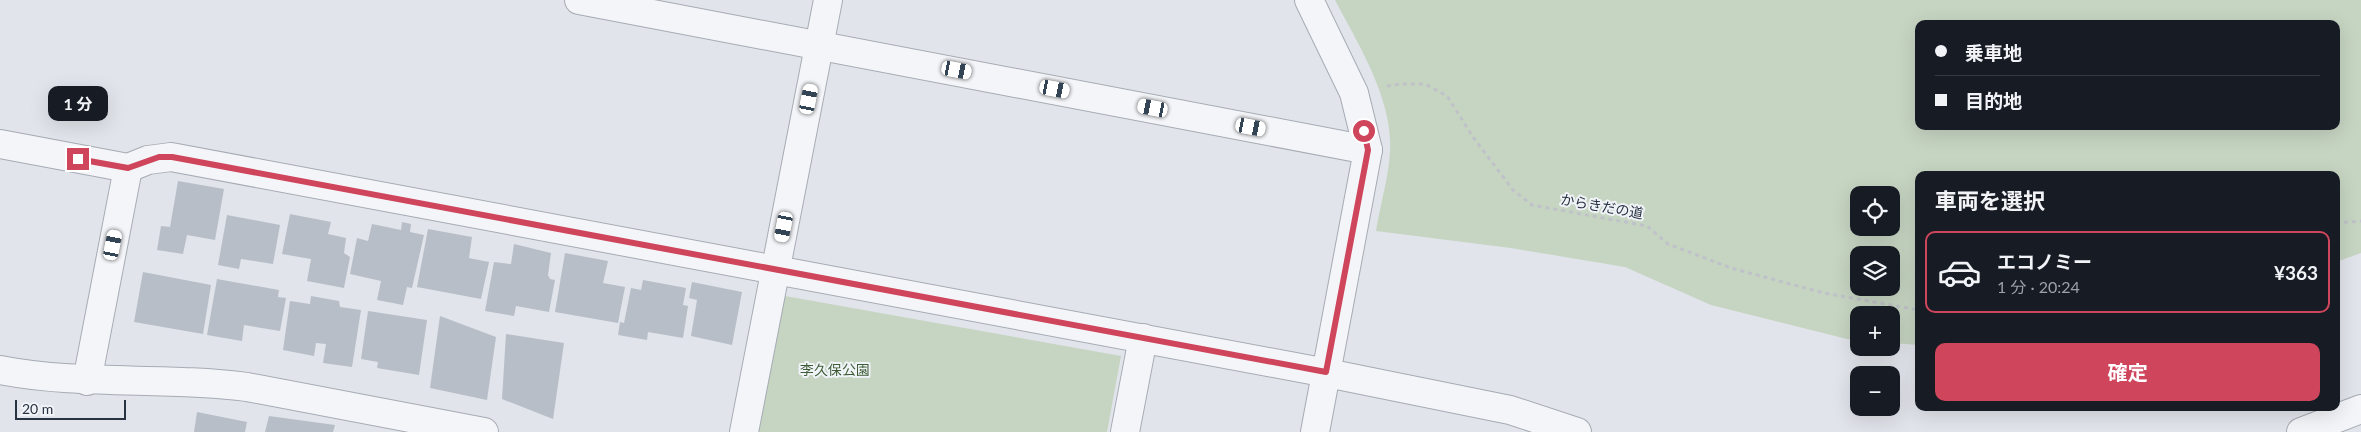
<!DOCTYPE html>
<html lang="ja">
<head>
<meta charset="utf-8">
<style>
	body { margin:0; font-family:Lato,"Noto Sans JP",sans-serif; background:#242831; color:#f1f3f6; height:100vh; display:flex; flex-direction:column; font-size:19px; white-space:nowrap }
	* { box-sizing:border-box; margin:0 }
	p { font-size:16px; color:#9ea1a6 }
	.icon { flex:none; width:28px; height:28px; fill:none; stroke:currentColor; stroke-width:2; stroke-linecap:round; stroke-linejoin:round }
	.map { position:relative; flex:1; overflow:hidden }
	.details { position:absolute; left:1915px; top:171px; width:425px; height:240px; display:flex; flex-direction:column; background:#171b24; border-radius:10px; box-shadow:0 5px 20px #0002 }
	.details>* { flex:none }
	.guide { position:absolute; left:1915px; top:20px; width:425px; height:110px; border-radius:10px; box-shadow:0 5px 20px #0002; display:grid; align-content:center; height:110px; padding:0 20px; background:#171b24 }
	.buttons { position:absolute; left:1850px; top:186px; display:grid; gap:10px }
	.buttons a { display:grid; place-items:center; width:50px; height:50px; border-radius:10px; background:#171b24; box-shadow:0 5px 20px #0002; font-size:25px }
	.scale { position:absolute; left:15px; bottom:12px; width:111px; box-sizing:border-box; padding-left:5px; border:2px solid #293241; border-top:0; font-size:14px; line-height:18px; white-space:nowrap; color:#293241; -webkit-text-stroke:4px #f0f3f7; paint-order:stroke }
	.end { position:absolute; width:22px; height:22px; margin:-11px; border:6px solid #cf455b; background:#fff; box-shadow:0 0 0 2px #fff }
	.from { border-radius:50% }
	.bubble { position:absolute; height:35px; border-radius:10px; background:#171b24; box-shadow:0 5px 20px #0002; font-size:16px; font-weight:700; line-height:35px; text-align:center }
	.car { position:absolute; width:15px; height:30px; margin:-15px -8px; border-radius:6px; box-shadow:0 0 4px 1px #0007; background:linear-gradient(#fff 24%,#345 0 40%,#fff 0 76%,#345 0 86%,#fff 0) }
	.guide b { display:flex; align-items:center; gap:18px; height:48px; font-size:19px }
	.guide b+b { border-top:1px solid #363941 }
	.guide i { width:12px; height:12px; background:#f1f3f6 }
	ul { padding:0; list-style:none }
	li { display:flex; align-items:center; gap:15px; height:82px; margin:0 10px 8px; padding:0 10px; border:2px solid transparent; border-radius:10px }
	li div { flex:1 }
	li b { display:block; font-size:19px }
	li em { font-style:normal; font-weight:700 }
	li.on { border-color:#cf455b }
	li>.icon { width:45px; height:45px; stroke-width:1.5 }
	h2 { padding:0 20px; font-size:22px; line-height:60px }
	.cta { display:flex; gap:10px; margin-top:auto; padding:10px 20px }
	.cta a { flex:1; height:58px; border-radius:10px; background:#cf455b; color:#fff; font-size:20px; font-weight:700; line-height:58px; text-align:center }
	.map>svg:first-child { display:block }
</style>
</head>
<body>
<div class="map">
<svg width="2361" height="432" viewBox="0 0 2361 432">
	<rect width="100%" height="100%" fill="#e1e4ea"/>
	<g fill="#c6d4c2" fill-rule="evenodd">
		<path d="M1335 0H2361V253L2336 262V175H1919V345L1891 343V315H1859V340L1847 339 1711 305 1625 267 1511 248 1376 231C1380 205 1389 177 1390 151 1393 99 1358 44 1335 0ZM1919 24H2336V126H1919ZM1859 195H1891V228H1859ZM1859 255H1891V288H1859Z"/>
		<path d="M785 296 1121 356 1107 432H758Z"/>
	</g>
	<g fill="#b8bec7">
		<path d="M178 181 224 189 215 240 187 235 183 254 157 250 161 226 170 227Z"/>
		<path d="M290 214 331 222 328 234 346 238 344 253 350 257 344 288 307 281 311 259 282 254Z"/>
		<path d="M227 215 280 225 273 264 241 259 239 269 218 265Z"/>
		<path d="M402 222 411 224 410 232 424 235 412 288 407 287 403 305 377 300 381 281 350 274 357 238 368 241 372 224 401 230Z"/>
		<path d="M428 229 472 237 469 258 489 262 481 299 417 287Z"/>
		<path d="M514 244 551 253 548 275 550 279 555 280 549 312 516 306 514 316 485 311 494 262 511 264Z"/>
		<path d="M565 253 608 261 603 283 625 287 618 323 555 312Z"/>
		<path d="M143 272 211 285 203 334 134 322Z"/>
		<path d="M217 279 279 290 278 297 286 298 280 331 244 325 242 341 207 335Z"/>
		<path d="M643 280 686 288 683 305 688 306 683 338 648 332 647 340 618 335 620 322 624 323 631 288 641 290Z"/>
		<path d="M692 282 742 292 732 345 691 336 697 300 689 298Z"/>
		<path d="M311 296 339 301 340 307 361 310 352 367 323 363 326 344 316 343 314 356 283 350 290 301 310 304Z"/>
		<path d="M368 311 427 320 419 375 377 368 378 362 361 359Z"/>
		<path d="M440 316 496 337 487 400 430 388Z"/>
		<path d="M506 334 564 343 553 419 502 399Z"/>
		<path d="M197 412 247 422 245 432H194Z"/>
		<path d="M269 416 335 425 333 432H265Z"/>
	</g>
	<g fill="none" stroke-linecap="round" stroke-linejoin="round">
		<defs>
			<g id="minor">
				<path d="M579 0 1368 150"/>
				<path d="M1309 0 1354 93 1368 150 1315 432"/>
				<path d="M0 144 128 168 148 160 171 157 1327 373 1510 410 1577 432"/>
				<path d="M0 370C82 386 165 376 247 387L484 432"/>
				<path d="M87 381 128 168"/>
				<path d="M744 432 828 0"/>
				<path d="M1125 432 1143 338"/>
				<path d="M2301 432 2361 409"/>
			</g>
		</defs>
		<use href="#minor" stroke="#a6abb4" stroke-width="30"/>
		<g stroke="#bfc2c8" stroke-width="3" stroke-dasharray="4 4" stroke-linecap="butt">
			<path d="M1387 86 1401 84H1425L1447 96 1473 137 1513 190 1532 205 1647 226 1668 244 1731 268 1824 293 1919 310"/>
			<path d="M2336 223 2361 221"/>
		</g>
		<use href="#minor" stroke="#f4f5f8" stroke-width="28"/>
	</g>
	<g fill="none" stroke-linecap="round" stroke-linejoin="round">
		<path stroke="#cf455b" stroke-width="6" d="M78 159 128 168 159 157H172L1326 372 1368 150 1364 131"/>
	</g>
	<g text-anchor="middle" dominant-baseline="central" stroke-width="4" stroke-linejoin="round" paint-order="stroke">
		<g font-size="14" fill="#293241" stroke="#f0f3f7">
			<text transform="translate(1602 206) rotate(10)">からきだの道</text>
		</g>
		<g font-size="14" fill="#3e5d36" stroke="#f0f3f7">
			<text x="835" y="369">李久保公園</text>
		</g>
	</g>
</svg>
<div class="buttons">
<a><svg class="icon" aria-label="locate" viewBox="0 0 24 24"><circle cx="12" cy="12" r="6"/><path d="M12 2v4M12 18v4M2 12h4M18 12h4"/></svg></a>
<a><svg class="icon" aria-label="layers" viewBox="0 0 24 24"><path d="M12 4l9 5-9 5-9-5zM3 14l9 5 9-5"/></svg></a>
<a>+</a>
<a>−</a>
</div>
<div class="scale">20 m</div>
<i class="end from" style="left:1364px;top:131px"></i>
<i class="end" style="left:78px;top:159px"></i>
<div class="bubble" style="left:48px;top:86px;width:60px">1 分</div>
<i class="car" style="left:957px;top:70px;rotate:101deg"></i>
<i class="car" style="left:1055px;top:89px;rotate:101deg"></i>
<i class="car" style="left:809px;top:99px;rotate:11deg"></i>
<i class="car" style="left:1153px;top:108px;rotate:281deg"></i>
<i class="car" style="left:1251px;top:127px;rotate:101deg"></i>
<i class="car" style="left:784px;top:227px;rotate:191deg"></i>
<i class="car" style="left:113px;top:245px;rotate:11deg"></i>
<div class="guide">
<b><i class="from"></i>乗車地</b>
<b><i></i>目的地</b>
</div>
<section class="details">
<h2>車両を選択</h2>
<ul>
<li class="on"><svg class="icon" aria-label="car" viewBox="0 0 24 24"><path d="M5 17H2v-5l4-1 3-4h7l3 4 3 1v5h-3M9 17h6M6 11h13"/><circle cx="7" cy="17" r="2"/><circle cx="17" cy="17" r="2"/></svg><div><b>エコノミー</b><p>1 分 · 20:24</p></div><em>¥363</em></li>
</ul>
<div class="cta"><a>確定</a></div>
</section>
</div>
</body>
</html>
